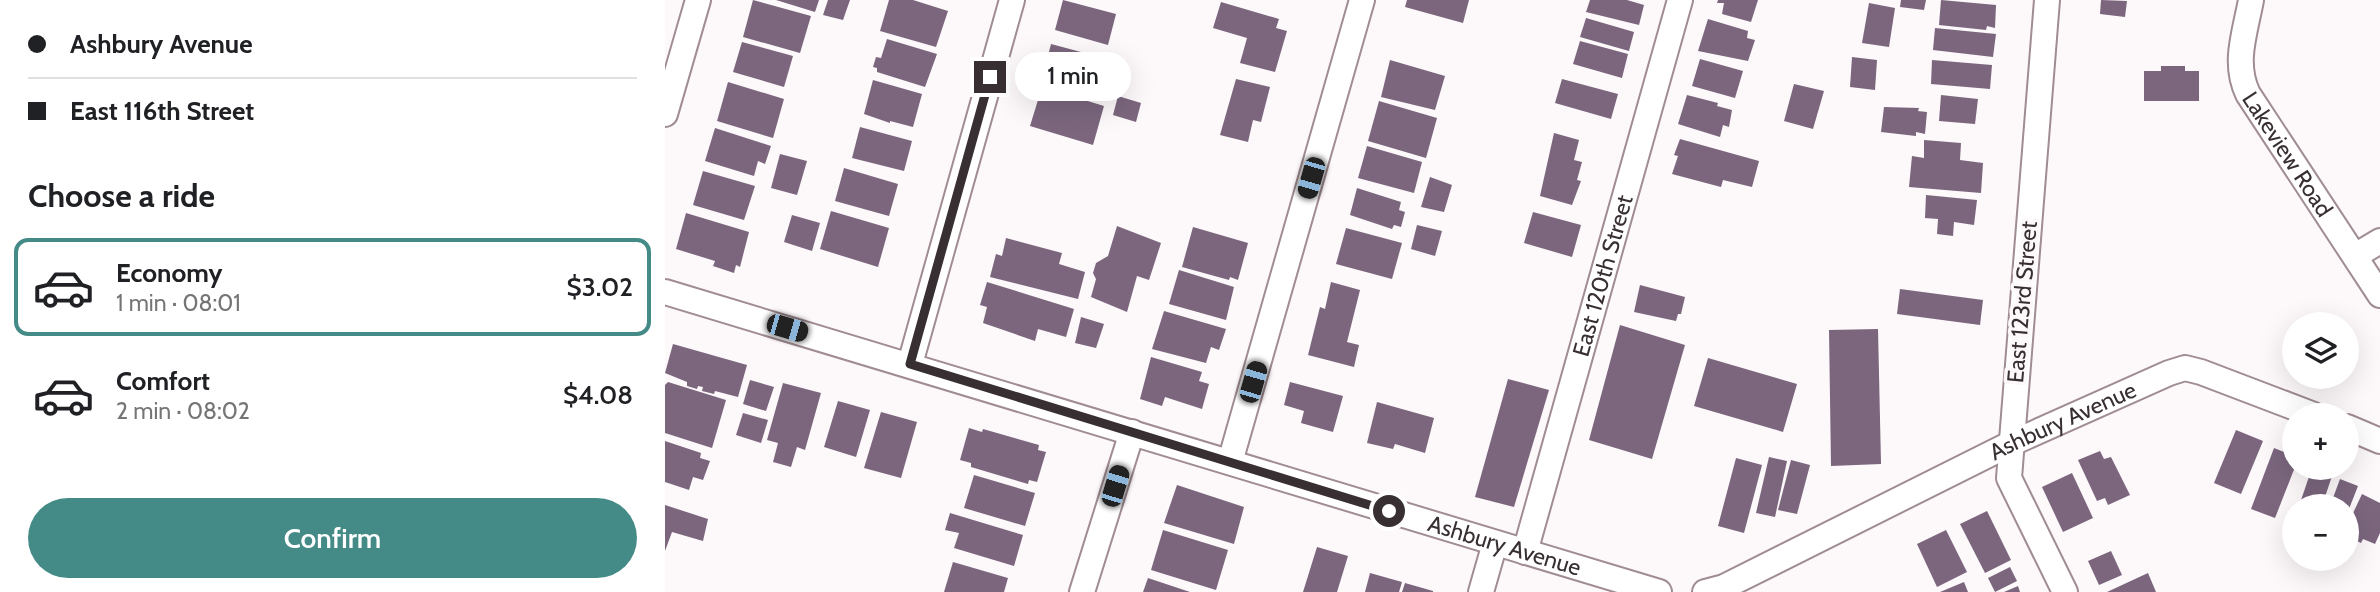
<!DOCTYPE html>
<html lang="en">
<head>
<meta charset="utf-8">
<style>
	body { margin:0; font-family:Cabin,sans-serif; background:#f6f6f6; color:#202124; height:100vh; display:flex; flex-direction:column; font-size:26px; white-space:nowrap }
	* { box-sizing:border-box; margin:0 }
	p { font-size:23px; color:#757577 }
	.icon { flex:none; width:38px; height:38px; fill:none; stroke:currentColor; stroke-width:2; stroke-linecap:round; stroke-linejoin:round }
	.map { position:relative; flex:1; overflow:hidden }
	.sheet { display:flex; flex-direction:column; background:#fff; width:665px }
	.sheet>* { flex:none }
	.banner { display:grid; align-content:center; height:154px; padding:0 28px; background:#fff }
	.controls { position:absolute; left:1617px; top:312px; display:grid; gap:14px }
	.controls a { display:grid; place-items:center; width:77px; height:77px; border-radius:50%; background:#fff; box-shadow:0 7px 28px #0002; font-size:35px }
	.end { position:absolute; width:32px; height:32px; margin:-16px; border:9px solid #382f32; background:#fff; box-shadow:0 0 0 4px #fff }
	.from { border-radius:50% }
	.bubble { position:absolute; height:49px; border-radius:24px; background:#fff; box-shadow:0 7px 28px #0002; font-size:23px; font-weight:600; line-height:49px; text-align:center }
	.car { position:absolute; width:21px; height:42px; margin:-21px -10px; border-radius:9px; box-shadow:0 0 5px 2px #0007; background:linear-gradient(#222 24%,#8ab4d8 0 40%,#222 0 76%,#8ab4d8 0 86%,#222 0) }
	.banner b { display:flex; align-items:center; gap:24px; height:66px; font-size:26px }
	.banner b+b { border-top:2px solid #e0e0e0 }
	.banner i { width:18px; height:18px; background:#202124 }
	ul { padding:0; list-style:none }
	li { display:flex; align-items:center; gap:21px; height:98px; margin:0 14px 10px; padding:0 14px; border:4px solid transparent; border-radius:14px }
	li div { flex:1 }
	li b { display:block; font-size:26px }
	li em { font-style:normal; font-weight:600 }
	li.on { border-color:#448b88 }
	li>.icon { width:63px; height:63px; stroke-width:1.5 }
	h2 { padding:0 28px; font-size:32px; line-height:84px }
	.cta { display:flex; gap:14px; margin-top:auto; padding:14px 28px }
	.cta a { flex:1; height:80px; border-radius:42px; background:#448b88; color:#fff; font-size:28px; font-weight:600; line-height:80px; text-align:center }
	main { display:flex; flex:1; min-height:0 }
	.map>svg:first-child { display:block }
</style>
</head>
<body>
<main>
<section class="sheet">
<div class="banner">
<b><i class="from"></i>Ashbury Avenue</b>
<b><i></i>East 116th Street</b>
</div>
<h2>Choose a ride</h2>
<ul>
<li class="on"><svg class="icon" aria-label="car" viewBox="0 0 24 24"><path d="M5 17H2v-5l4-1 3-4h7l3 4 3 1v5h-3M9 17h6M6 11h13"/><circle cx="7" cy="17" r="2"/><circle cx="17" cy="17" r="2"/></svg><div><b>Economy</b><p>1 min · 08:01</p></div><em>$3.02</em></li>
<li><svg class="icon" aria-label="car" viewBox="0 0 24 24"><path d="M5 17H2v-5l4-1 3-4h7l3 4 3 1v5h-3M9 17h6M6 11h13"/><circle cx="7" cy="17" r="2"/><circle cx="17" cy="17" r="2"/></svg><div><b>Comfort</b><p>2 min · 08:02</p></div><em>$4.08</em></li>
</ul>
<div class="cta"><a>Confirm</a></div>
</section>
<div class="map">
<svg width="1715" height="592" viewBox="0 0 1715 592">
	<rect width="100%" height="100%" fill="#fdf8fa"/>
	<g fill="#7b667e">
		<path d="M88 0 146 16 135 53 78 37Z"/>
		<path d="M111 0H154L150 12Z"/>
		<path d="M163 0H185L178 20 158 15Z"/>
		<path d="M224 0H248L283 11 271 47 215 31Z"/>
		<path d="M398 0 451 14 443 45 390 30Z"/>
		<path d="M742 0H804L798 23 740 7Z"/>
		<path d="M925 0H962L979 5 974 25 921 12Z"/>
		<path d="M1053 0H1093L1086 22 1057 14 1059 3H1052Z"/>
		<path d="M1236 0H1261L1259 10 1235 7Z"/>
		<path d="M1276 0 1331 5 1330 28 1322 26 1321 30 1274 25Z"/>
		<path d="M1436 0 1462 1 1460 17 1435 14Z"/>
		<path d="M556 2 614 19 611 28 622 31 610 72 575 63 582 38 548 28Z"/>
		<path d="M1204 3 1230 8 1224 47 1197 43Z"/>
		<path d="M921 18 969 32 964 51 915 37Z"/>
		<path d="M1043 19 1083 31 1082 38 1090 40 1083 61 1033 51Z"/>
		<path d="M1270 28 1331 34 1328 57 1268 50Z"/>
		<path d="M222 39 272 54 260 87 212 72V68L208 67 211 57 216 58Z"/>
		<path d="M915 41 963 54 957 78 908 64Z"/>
		<path d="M77 42 128 56 119 87 68 72Z"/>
		<path d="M386 44 446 60 438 91 378 75Z"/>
		<path d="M1187 57 1212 60 1210 90 1185 87Z"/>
		<path d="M1035 59 1078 71 1070 98 1027 86Z"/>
		<path d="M725 60 780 76 770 110 716 97Z"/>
		<path d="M1267 60 1327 65 1325 89 1266 84Z"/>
		<path d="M1496 66H1520V71H1534V101H1479V71H1496Z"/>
		<path d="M571 79 605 87 596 122 588 120 583 142 555 135Z"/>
		<path d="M897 79 953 94 946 119 890 103Z"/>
		<path d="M208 80 257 94 248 127 225 121V123L199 114Z"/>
		<path d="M63 82 119 99 108 138 52 121Z"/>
		<path d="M1129 84 1159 91 1148 129 1119 121Z"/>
		<path d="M377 87 439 106 428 145 365 126Z"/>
		<path d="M1022 95 1053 103 1052 106 1067 110 1064 127 1058 125 1055 137 1013 124Z"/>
		<path d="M1276 95 1313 99 1310 124 1274 121Z"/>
		<path d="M453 96 476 103 471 122 448 115Z"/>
		<path d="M714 101 772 118 761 158 703 141Z"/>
		<path d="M1219 107 1254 108 1253 111 1262 112 1260 134 1251 132V136L1216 132Z"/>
		<path d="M195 127 247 141 239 171 187 158Z"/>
		<path d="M50 128 106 146 100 164 93 161 89 176 40 161Z"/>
		<path d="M889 133 914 140 909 160 917 162 912 180 916 181 907 205 875 196Z"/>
		<path d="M1015 139 1094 161 1087 187 1058 180 1056 187 1007 174 1013 156 1009 155Z"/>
		<path d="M1259 140 1296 143 1295 160 1318 163 1316 193 1244 187 1247 156 1259 158Z"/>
		<path d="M702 146 757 162 749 193 693 178Z"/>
		<path d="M115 154 142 161 132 195 106 188Z"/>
		<path d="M179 168 233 184 224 216 170 201Z"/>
		<path d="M38 171 90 186 79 220 28 205Z"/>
		<path d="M765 177 787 185 779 212 756 207Z"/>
		<path d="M692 188 736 202 734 210 740 212 736 227 729 225 727 229 685 215Z"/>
		<path d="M1261 195 1312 200 1309 225 1289 222 1288 236 1272 234 1273 219 1260 218Z"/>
		<path d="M166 211 224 228 213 267 155 249Z"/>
		<path d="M868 212 916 225 907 257 859 243Z"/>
		<path d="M21 213 84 232 75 267 71 265 69 273 48 266 50 261 11 249Z"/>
		<path d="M127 215 155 223 147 251 119 242Z"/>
		<path d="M752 225 777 231 770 256 746 249Z"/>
		<path d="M452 226 496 243 484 280 472 276 462 312 426 297 431 279 428 273 431 263 443 256Z"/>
		<path d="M528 227 583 243 573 280 565 277 564 280 517 267Z"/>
		<path d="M681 228 737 243 727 279 671 264Z"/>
		<path d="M341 238 397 253 394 264 420 272 413 299 325 277 331 254 337 256Z"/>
		<path d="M514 270 569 287 561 320 504 304Z"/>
		<path d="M322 282 409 309 401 337 373 329 370 341 318 323 322 307 315 305Z"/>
		<path d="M666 282 695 290 682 342 694 345 689 367 643 355 655 307 660 309Z"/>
		<path d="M975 285 1020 297 1016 314H1013L1011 321 969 312Z"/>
		<path d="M1235 289 1318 300 1315 325 1232 314Z"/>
		<path d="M499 311 561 329 554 350 546 347 541 363 487 349Z"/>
		<path d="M416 317 439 324 431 348 410 343Z"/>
		<path d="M955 325 1020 345 987 459 924 440Z"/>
		<path d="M1213 329 1216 464 1166 466 1164 330Z"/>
		<path d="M8 344 82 365 73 397 50 391 49 394 37 391 38 387 33 386 32 389 22 386V382L0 373Z"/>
		<path d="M486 357 537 372 534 381 544 384 537 409 500 397 497 406 475 399Z"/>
		<path d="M1043 358 1132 384 1118 432 1029 406Z"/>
		<path d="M843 379 884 390 849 507 810 497Z"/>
		<path d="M85 380 109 387 101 411 78 404Z"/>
		<path d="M3 382 61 400 47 448 0 433V385Z"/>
		<path d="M625 382 678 396 668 432 636 423 639 411 619 405Z"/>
		<path d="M118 383 156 393 140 450 132 447 126 467 108 462 113 443 102 440Z"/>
		<path d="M173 401 205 410 191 457 159 447Z"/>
		<path d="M712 402 769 418 760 453 730 444 728 449 702 443Z"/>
		<path d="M216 412 252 422 236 478 199 468Z"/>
		<path d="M78 413 103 420 96 443 71 435Z"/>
		<path d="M304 428 317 432 318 429 374 445 373 450 381 452 372 482 364 480 363 484 306 467V463L295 460Z"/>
		<path d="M1571 430 1598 441 1576 494 1549 483Z"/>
		<path d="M0 441 36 453 35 458 45 461 38 480 28 477 24 490 0 482Z"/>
		<path d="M1609 448 1629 456 1630 467 1610 518 1586 509Z"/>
		<path d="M1435 451 1439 459 1446 457 1465 495 1443 505 1440 498 1432 501 1413 460Z"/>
		<path d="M1104 457 1122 461 1110 517 1091 513Z"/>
		<path d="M1071 458 1097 465 1079 533 1053 526Z"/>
		<path d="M1126 460 1145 465 1132 514 1113 510Z"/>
		<path d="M1647 468 1667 476 1657 506H1634Z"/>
		<path d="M1407 473 1428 518 1398 532 1377 487Z"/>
		<path d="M309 475 370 493 360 526 299 508Z"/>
		<path d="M1675 479 1693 486 1682 514V506H1665Z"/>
		<path d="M512 485 579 507 569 544 499 523Z"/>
		<path d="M1697 494 1715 503V533L1710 544 1698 539 1696 543 1682 536 1684 529 1682 526Z"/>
		<path d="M0 505 43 519 38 541 7 532 0 551Z"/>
		<path d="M1322 511 1346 560 1320 573 1295 524Z"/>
		<path d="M285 513 358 535 349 566 289 548 294 533 280 530Z"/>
		<path d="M498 530 563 550 551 590 486 570Z"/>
		<path d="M1281 530 1302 572 1272 587 1252 544Z"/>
		<path d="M652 547 683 556 672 592H638Z"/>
		<path d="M1446 551 1457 575 1434 585 1423 561Z"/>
		<path d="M288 562 343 578 339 592H279Z"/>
		<path d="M1345 567 1352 581 1330 592 1323 578Z"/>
		<path d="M705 573 737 582 734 592H700Z"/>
		<path d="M1483 573 1491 592H1442Z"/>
		<path d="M483 578 525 592H478Z"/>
		<path d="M1299 582 1303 592H1275Z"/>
		<path d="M740 583 768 591V592H737Z"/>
		<path d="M1353 586 1355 592H1339Z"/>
	</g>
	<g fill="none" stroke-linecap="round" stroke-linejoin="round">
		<defs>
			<g id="minor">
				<path d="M1382 0 1344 478 1400 592"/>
				<path id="s1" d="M1586 0C1580 33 1568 63 1583 94L1715 295"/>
				<path d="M0 114 33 0"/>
				<path d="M1690 256 1715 241"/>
				<path id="s2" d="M0 292 994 592"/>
				<path d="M245 364 347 0"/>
				<path d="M1682 427 1715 441"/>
				<path d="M565 462 697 0"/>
				<path id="s3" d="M860 552 1015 0"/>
				<path d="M417 592 467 432"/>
				<path d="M816 592 830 543"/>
				<path id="s4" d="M1040 592 1059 587 1345 444 1504 373 1520 368 1536 372 1649 415"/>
			</g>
		</defs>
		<use href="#minor" stroke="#a08c93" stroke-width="28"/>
		<use href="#minor" stroke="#fff" stroke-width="24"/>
	</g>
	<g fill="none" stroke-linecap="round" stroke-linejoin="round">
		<path stroke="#382f32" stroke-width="9" d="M325 77 245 364 724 511"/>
	</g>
	<g text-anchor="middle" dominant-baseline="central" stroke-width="7" stroke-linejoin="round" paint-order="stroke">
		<g font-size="23" fill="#382f32" stroke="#fdf8fa">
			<text stroke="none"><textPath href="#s1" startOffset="168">Lakeview Road</textPath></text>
			<text stroke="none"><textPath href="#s3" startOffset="287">East 120th Street</textPath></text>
			<text transform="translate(1357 302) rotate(-85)">East 123rd Street</text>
			<text stroke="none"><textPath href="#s4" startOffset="397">Ashbury Avenue</textPath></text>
			<text stroke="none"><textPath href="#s2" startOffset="877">Ashbury Avenue</textPath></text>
		</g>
	</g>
</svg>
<div class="controls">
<a><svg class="icon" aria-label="layers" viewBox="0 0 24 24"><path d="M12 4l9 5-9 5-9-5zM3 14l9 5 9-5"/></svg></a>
<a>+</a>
<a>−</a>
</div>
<i class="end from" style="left:724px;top:511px"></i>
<i class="end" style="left:325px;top:77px"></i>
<div class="bubble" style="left:350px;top:52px;width:116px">1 min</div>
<i class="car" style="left:646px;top:178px;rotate:196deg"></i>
<i class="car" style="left:122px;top:328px;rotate:106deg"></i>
<i class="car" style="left:588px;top:382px;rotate:16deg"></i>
<i class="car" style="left:450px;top:486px;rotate:17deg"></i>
</div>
</main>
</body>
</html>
